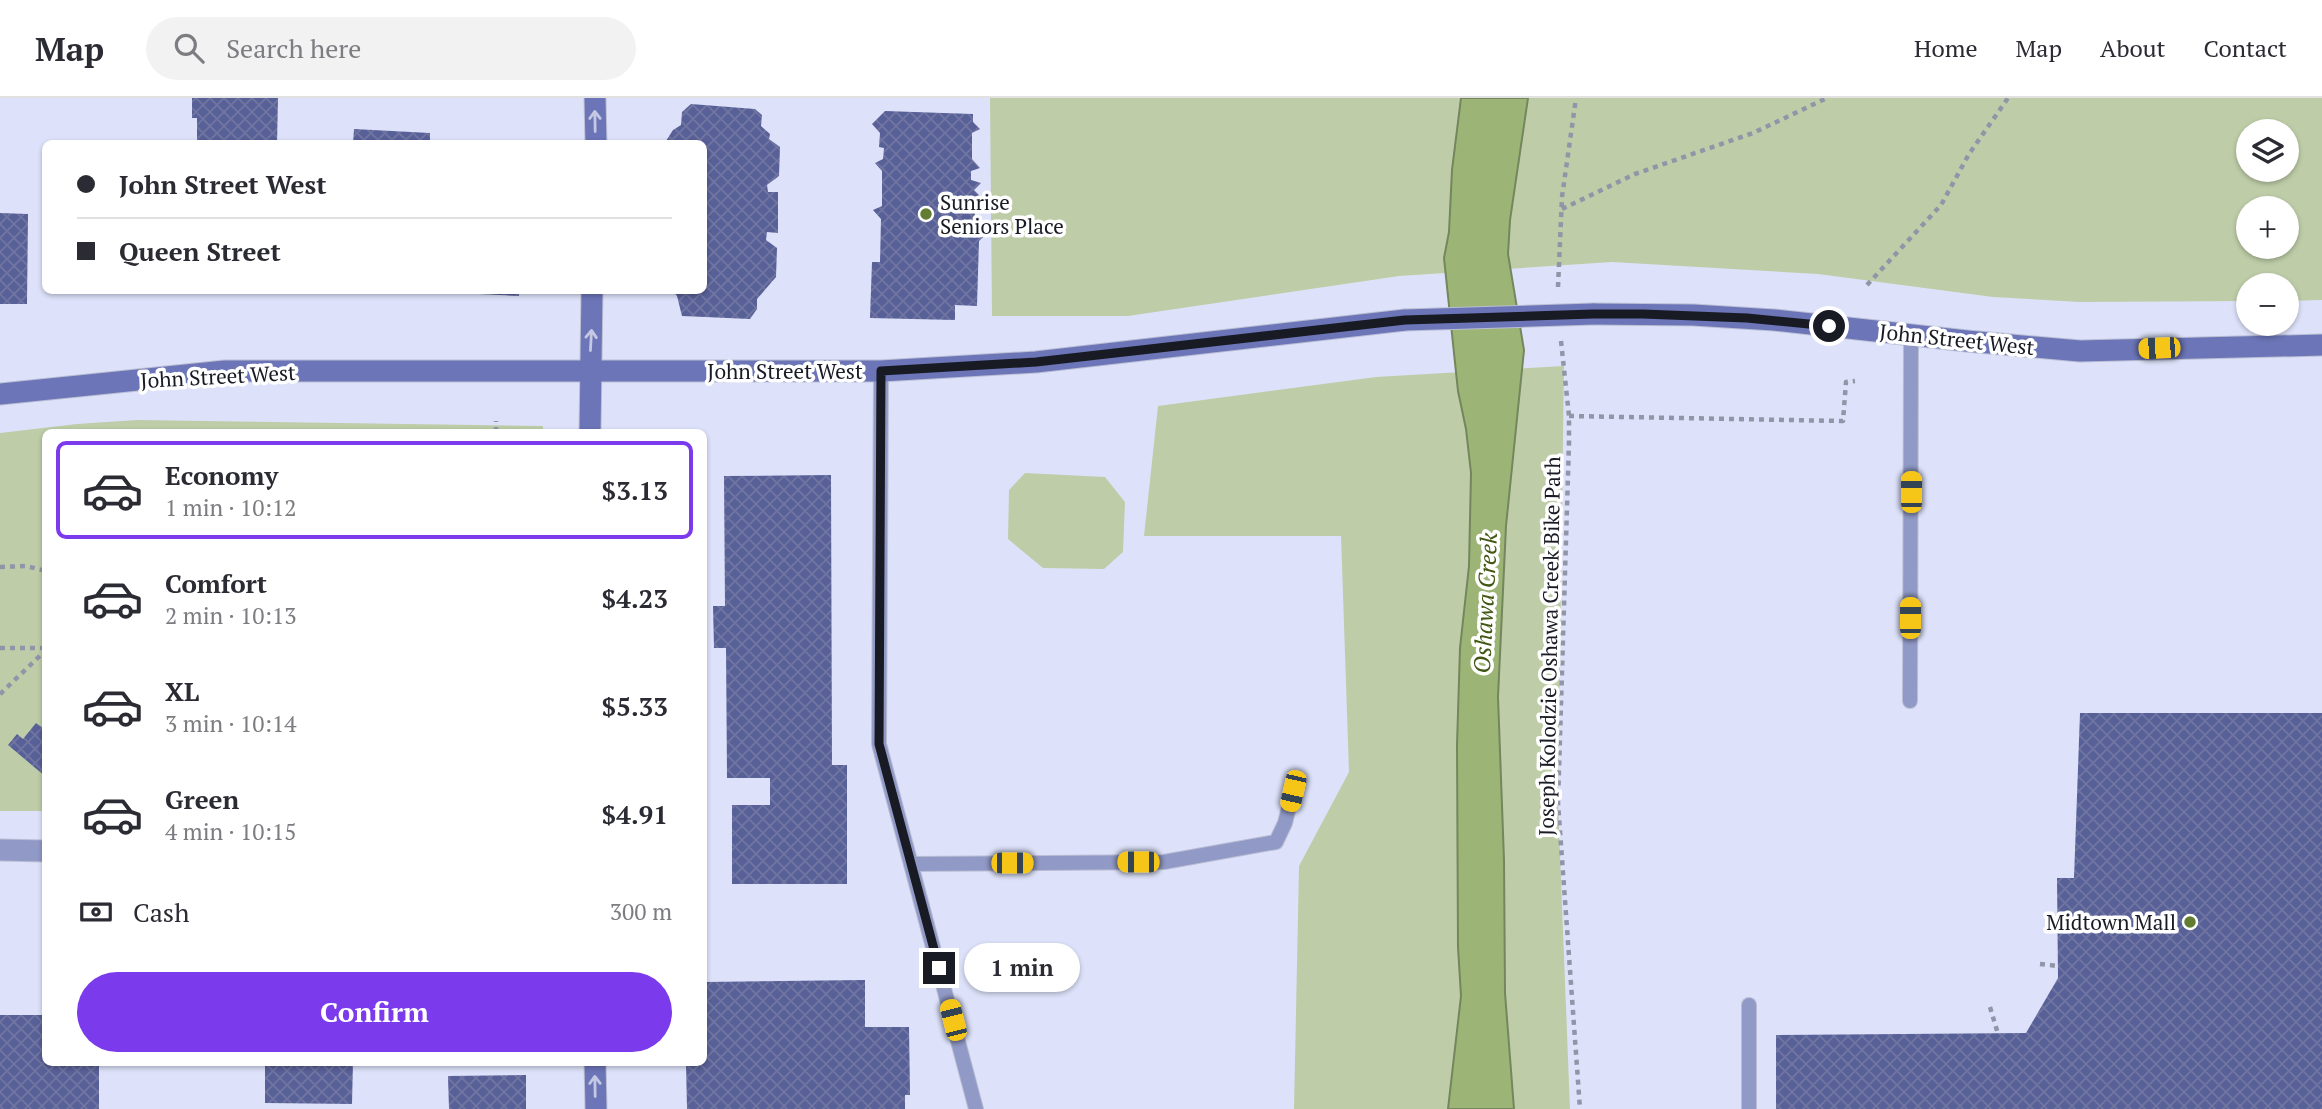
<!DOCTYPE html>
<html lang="en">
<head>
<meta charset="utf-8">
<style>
	body { margin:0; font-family:"PT Serif",serif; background:#f2f2f3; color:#2b2b33; height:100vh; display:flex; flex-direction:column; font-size:26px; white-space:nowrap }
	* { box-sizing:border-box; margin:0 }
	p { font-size:23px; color:#7c7c81 }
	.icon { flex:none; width:38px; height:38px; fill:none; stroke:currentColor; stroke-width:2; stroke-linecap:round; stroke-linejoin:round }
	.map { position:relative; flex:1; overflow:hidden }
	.panel { position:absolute; left:42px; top:331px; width:665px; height:637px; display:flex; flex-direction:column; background:#fff; border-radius:10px; box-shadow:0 2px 5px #0004 }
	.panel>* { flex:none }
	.banner { position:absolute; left:42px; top:42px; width:665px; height:154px; border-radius:10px; box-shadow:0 2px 5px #0004; display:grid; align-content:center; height:154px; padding:0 35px; background:#fff }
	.buttons { position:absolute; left:2236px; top:21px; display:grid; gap:14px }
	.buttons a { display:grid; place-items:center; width:63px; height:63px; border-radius:50%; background:#fff; box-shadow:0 2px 5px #0004; font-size:35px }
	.end { position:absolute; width:32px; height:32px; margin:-16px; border:9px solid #181a24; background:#fff; box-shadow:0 0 0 4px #fff }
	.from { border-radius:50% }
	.bubble { position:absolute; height:49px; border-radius:24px; background:#fff; box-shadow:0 2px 5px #0004; font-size:23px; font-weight:600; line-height:49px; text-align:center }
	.car { position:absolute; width:21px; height:42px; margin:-21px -10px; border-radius:9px; box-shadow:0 0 5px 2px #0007; background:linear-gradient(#f5c518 24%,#345 0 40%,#f5c518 0 76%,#345 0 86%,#f5c518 0) }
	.banner b { display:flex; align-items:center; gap:24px; height:66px; font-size:26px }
	.banner b+b { border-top:2px solid #e1e1e2 }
	.banner i { width:18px; height:18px; background:#2b2b33 }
	ul { padding:12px 0 0; list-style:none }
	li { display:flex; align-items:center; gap:21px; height:98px; margin:0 14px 10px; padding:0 21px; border:4px solid transparent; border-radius:10px }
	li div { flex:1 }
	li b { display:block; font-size:26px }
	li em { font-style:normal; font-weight:600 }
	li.current { border-color:#7c3aed }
	li>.icon { width:63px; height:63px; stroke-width:1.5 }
	.pay { display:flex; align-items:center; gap:18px; height:77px; padding:0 35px; font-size:26px }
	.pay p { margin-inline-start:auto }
	.primary-button { display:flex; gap:14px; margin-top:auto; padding:14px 35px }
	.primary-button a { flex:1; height:80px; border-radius:42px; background:#7c3aed; color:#fff; font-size:28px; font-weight:600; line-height:80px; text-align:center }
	header { display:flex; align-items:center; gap:42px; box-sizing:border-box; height:98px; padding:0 35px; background:#fff; border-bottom:2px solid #e1e1e2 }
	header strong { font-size:33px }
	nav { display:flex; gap:38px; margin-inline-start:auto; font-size:24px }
	.search { width:490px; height:63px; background:#f2f2f3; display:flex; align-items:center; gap:18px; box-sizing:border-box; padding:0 24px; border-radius:38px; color:#7c7c81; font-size:26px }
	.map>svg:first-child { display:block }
</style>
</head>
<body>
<header>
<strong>Map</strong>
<div class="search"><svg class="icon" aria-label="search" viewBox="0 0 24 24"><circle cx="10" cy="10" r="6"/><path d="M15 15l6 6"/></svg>Search here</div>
<nav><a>Home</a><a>Map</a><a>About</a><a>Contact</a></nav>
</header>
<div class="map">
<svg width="2322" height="1011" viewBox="0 0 2322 1011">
	<defs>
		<pattern id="building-cross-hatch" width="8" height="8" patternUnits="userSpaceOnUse" patternTransform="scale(1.75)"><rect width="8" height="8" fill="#586098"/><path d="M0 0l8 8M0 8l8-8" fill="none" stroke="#7076a1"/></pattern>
	</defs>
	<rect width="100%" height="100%" fill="#dde2fa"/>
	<g fill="#becda8" fill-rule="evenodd">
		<path d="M990 0H2322V202L2287 203V187H2249V203L2080 204 1993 199 1818 176 1612 164 1399 178 1128 218H992ZM2249 33H2287V72H2249ZM2249 110H2287V149H2249Z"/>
		<path d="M1564 268 1558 705 1570 1011H1294L1299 768 1349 674 1341 438H1144L1158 308 1376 279Z"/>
		<path d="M137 322 543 328V334H46L45 713H0V335L77 326Z"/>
		<path d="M1025 375 1105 379 1125 404 1123 454 1104 471 1043 470 1008 441 1009 392Z"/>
	</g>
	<path fill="#9cb576" stroke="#74865d" stroke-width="2" d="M1461 0H1528L1510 122 1508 156 1524 252 1506 428 1498 599 1504 762 1505 895 1514 1011H1448L1461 898 1458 849 1457 647 1460 550 1469 468 1471 375 1466 331 1458 293 1444 160 1449 134 1452 72Z"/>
	<g fill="url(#building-cross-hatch)">
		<path d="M192 0H278L277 46H197V20H192Z"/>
		<path d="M691 6 755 11 762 17 761 28 770 36 769 41 780 49 779 78 767 87 768 94H778V135L767 134 766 142 777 150 776 179 757 201V211L750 221 682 218 677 198 672 192H704V46H664L673 32 681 27 682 14Z"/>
		<path d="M885 13 973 16V24L980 31 972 35V61L980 70 971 73V82L981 85 974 92 982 100 975 107V132L984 138 979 143 977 208 955 207V222L870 220 872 164H880L881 121 873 112 882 108V73L875 65 883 61 884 50 879 49 880 35 872 26Z"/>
		<path d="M354 31 430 35V46H353Z"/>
		<path d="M0 115 28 116 27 206H0Z"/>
		<path d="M459 192H519V198L459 195Z"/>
		<path d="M831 377 832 667H847V786H732V707H770V680H727L726 550H714L713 508H725L724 378Z"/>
		<path d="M2080 615H2322V1011H1776V937L2026 935 2058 880 2057 780H2074Z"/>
		<path d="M36 625 46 632V679L8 647 17 636 23 641Z"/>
		<path d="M865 882V929H909L910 997H905V1011H687L686 964H704V884Z"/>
		<path d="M0 917H46V964H99V1011H0Z"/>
		<path d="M265 964H353L352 1006 265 1005Z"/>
		<path d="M526 977V1011H449L448 978Z"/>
	</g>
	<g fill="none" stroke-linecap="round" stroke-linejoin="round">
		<defs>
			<g id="lane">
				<path d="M881 273 879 646 976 1011"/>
				<path d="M1910 603 1911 237"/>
				<path d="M911 766 1164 764 1276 744 1285 725 1293 693"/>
				<path d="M1749 1011V907"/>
			</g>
			<path id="street" d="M0 752 46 753"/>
			<g id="secondary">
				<path d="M595 0 596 46"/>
				<path d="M1593 216 1693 217 1774 222 1967 243 2080 253 2322 247"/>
				<path d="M0 296 225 273H881L1036 264 1405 222"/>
				<path d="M590 334 592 192"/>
				<path d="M595 964 596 1011"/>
			</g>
		</defs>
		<use href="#lane" stroke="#babed3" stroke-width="16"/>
		<use href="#street" stroke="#babed3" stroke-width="23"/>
		<use href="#secondary" stroke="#babed3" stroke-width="23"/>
		<g stroke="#9195a7" stroke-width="4.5" stroke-dasharray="5 5" stroke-linecap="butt">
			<path d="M1562 111 1635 76 1753 35 1827 0"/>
			<path d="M1867 187 1941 107 1969 56 2008 0"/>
			<path d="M1558 189 1562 99 1576 0"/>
			<path d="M1561 243 1569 318V344L1558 705 1580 1011"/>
			<path d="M1569 318 1843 323 1846 284 1855 283"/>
			<path d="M496 334V323"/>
			<path d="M0 469 26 468 46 473"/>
			<path d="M0 550H46"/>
			<path d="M0 596 46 552"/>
			<path d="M2040 866 2058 868"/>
			<path d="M1990 909 1998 936"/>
		</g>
		<use href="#lane" stroke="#919ac7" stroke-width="14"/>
		<use href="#street" stroke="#919ac7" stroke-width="21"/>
		<use href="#secondary" stroke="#6b75b7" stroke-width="21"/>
		<defs>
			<path id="secondary-bridge" d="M1405 222 1593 216"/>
		</defs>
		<use href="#secondary-bridge" stroke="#babed3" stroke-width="23" stroke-linecap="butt"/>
		<use href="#secondary-bridge" stroke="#6b75b7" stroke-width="21"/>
	</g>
	<defs><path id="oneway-shaft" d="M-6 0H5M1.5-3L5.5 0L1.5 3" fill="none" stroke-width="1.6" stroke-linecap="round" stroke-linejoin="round" transform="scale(1.75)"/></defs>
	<g stroke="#c4c8e2">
		<use href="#oneway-shaft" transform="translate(595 23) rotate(-91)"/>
		<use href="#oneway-shaft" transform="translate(591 242) rotate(-87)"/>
		<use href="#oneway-shaft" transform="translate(595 988) rotate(-91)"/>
	</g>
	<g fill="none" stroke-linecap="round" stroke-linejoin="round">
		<path stroke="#181a24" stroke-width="9" d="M939 870 879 646 881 273 1036 264 1405 222 1593 216H1643L1747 220 1829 228"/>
	</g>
	<g fill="#627d31" stroke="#fff" stroke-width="2.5">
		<circle cx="926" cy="116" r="7"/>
		<circle cx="2190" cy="824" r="7"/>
	</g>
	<g text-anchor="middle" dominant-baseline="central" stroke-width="7" stroke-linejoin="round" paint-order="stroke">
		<g font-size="21" fill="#181a24" stroke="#fff" text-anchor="start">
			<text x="940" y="104">Sunrise<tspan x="940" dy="24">Seniors Place</tspan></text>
			<text x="2176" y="824" text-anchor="end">Midtown Mall</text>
		</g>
		<g font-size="21" fill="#181a24" stroke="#fff">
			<text transform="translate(1957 241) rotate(6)">John Street West</text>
			<text x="785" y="273">John Street West</text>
			<text transform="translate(218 278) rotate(-3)">John Street West</text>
			<text transform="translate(1549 548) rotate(-89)">Joseph Kolodzie Oshawa Creek Bike Path</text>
		</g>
		<g font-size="23" font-style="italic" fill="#415713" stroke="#fff">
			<text transform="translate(1485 505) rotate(-87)">Oshawa Creek</text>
		</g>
	</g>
</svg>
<div class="buttons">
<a><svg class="icon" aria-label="layers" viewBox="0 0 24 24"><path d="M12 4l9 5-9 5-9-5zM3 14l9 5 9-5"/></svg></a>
<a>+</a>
<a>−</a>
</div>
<i class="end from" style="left:1829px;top:228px"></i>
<i class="end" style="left:939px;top:870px"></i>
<div class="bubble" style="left:964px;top:845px;width:116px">1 min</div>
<i class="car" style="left:2159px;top:250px;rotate:268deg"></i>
<i class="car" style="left:1911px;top:394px;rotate:0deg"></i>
<i class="car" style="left:1910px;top:520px;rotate:0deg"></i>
<i class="car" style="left:1293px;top:693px;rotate:193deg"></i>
<i class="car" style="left:1138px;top:764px;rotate:270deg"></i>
<i class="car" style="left:1012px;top:765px;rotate:90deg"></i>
<i class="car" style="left:953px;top:922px;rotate:346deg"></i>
<div class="banner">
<b><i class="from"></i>John Street West</b>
<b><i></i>Queen Street</b>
</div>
<section class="panel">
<ul>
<li class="current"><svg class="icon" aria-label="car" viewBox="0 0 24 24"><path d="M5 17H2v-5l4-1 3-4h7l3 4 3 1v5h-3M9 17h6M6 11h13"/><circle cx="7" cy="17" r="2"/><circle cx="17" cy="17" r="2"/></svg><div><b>Economy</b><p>1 min · 10:12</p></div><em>$3.13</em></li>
<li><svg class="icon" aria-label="car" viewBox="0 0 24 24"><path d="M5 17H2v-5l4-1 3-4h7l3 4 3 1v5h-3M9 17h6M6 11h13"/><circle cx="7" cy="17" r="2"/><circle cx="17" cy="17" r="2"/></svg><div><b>Comfort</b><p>2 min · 10:13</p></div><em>$4.23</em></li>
<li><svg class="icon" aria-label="car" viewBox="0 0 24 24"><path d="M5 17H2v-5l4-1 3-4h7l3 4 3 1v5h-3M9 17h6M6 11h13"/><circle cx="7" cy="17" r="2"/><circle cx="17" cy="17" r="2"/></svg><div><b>XL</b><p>3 min · 10:14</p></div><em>$5.33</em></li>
<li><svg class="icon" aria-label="car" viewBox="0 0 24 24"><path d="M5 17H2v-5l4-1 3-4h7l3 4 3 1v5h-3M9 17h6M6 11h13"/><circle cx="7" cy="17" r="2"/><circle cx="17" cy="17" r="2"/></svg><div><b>Green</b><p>4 min · 10:15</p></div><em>$4.91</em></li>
</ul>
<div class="pay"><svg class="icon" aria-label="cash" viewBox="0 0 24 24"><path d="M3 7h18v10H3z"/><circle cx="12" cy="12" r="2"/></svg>Cash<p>300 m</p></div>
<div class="primary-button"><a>Confirm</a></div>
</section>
</div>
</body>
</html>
